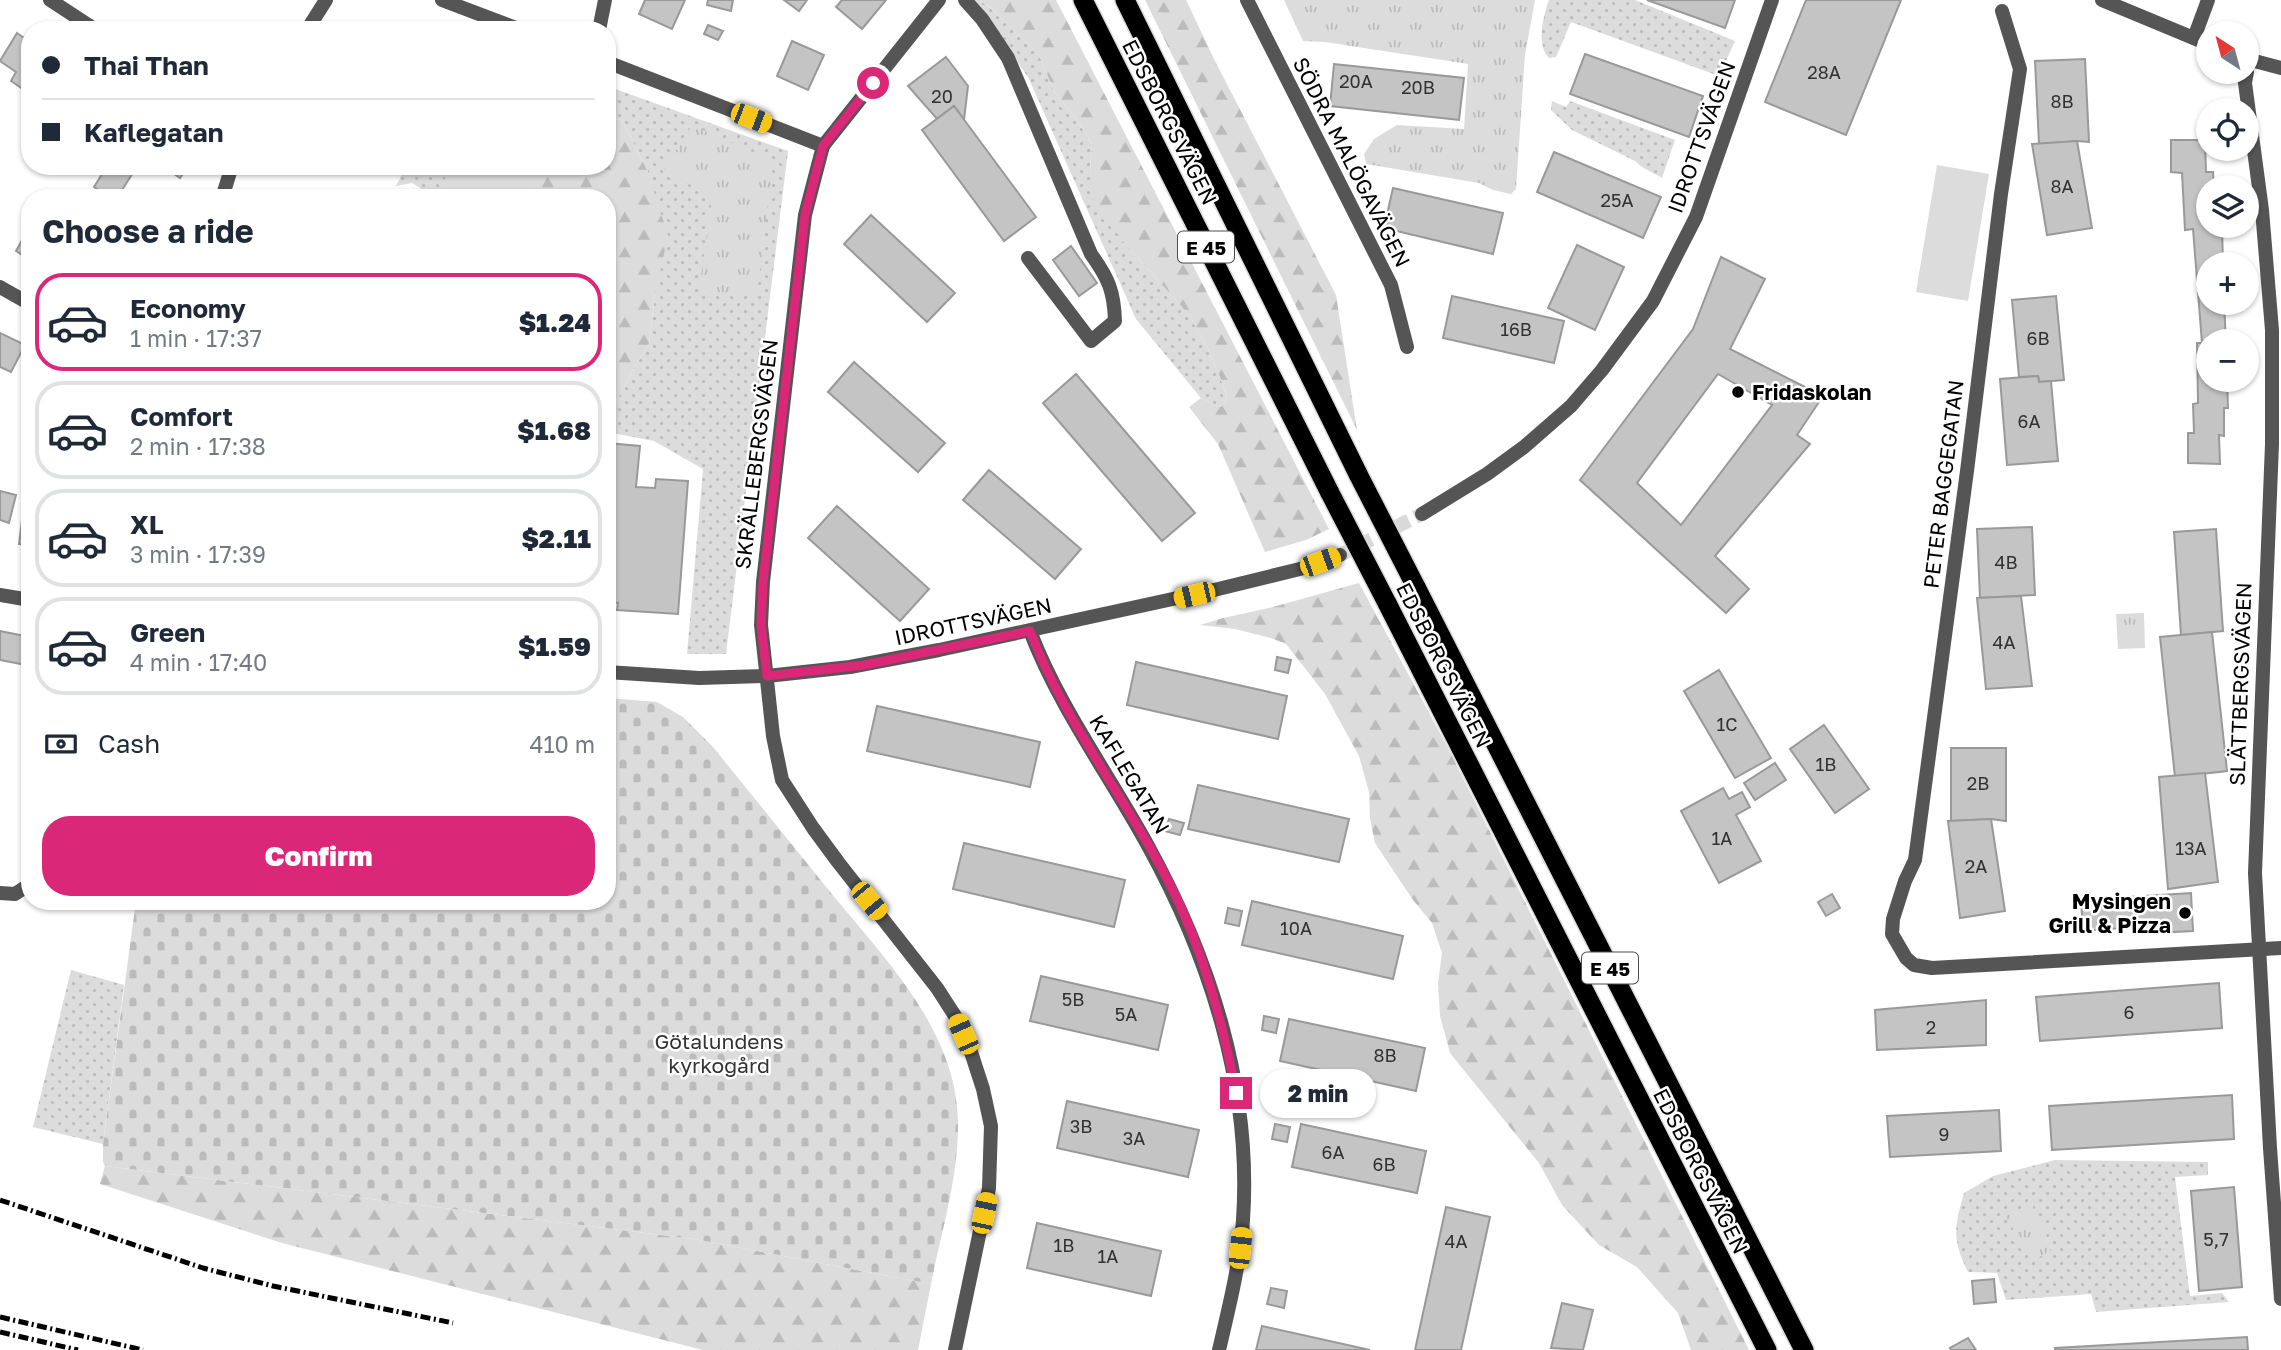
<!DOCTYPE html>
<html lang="en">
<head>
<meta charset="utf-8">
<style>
	body { margin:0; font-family:"Golos Text",sans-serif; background:#f6f6f7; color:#1f2937; height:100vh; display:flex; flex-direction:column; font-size:26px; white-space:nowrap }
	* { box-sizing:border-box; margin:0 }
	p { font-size:23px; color:#747a83 }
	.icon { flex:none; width:38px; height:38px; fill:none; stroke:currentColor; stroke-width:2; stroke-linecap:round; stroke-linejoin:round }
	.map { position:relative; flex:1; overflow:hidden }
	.side { position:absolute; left:21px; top:189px; width:595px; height:721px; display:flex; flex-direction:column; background:#fff; border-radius:28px; box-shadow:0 2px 5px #0004 }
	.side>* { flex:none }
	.guide { position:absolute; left:21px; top:21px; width:595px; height:154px; border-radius:28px; box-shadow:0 2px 5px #0004; display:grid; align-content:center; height:154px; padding:0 21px; background:#fff }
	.needle { width:46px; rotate:324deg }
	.fabs { position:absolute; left:2196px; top:21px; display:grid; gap:14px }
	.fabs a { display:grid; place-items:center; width:63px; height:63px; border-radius:50%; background:#fff; box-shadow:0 2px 5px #0004; font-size:35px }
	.end { position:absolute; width:32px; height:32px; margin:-16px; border:9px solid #db2777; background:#fff; box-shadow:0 0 0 4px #fff }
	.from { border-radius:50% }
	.bubble { position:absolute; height:49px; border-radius:24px; background:#fff; box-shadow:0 2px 5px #0004; font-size:23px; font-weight:800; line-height:49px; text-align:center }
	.car { position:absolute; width:21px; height:42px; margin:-21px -10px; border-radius:9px; box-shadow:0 0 5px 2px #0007; background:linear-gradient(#f5c518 24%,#345 0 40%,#f5c518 0 76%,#345 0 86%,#f5c518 0) }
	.guide b { display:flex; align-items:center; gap:24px; height:66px; font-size:26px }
	.guide b+b { border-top:2px solid #e0e1e3 }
	.guide i { width:18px; height:18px; background:#1f2937 }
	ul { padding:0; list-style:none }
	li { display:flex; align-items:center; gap:21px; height:98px; margin:0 14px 10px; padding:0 7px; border:4px solid #e0e1e3; border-radius:28px }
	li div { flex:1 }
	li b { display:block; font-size:26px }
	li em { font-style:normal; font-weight:800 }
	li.on { border-color:#db2777 }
	li>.icon { width:63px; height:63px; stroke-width:1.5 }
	h2 { padding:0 21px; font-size:32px; line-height:84px }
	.pay { display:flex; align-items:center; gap:18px; height:77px; padding:0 21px; font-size:26px }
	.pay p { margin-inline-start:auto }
	.action { display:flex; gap:14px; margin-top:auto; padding:14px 21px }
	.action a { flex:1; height:80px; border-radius:28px; background:#db2777; color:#fff; font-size:28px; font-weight:800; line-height:80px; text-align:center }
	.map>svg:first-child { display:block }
</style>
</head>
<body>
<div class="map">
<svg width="2281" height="1350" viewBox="0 0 2281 1350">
	<defs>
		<pattern id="grass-dots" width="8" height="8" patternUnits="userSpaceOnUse" patternTransform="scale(1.75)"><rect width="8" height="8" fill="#dcdcdc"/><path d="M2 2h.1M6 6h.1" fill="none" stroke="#bbb" stroke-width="1.8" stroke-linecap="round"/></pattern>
		<pattern id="forest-firs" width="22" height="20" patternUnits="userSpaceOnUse" patternTransform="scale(1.75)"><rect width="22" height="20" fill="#dcdcdc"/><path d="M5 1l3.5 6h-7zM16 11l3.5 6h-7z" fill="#bbb"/></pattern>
		<pattern id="cemetery-stones" width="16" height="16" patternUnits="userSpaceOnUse" patternTransform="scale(1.75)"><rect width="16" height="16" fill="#dcdcdc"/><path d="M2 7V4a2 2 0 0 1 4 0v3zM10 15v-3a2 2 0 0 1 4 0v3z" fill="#bbb"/></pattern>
		<pattern id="park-tufts" width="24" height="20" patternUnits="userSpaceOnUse" patternTransform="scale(1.75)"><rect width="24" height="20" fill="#dcdcdc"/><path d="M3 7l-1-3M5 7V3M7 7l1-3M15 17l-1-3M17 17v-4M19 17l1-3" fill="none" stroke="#bbb"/></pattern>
	</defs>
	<rect width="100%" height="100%" fill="#fff"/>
	<g fill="url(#grass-dots)">
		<path d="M967 0H979L991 8 1039 55 1055 93 1075 117 1092 144 1090 172 1122 240 1190 316 1208 349 1222 382 1227 398 1221 407 1201 398 1136 319 1028 77 987 19Z"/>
		<path d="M1549 0H1635L1735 41 1719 76 1571 22 1556 57 1549 58C1536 44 1543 17 1549 0Z"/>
		<path d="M607 86 788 151 726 654H687L703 469 654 441 612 433 607 435V419L633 370 649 344 655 294 648 172 622 120 607 118Z"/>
		<path d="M1552 101 1566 107 1570 101 1675 140 1662 178 1642 167 1635 161 1572 130 1551 110Z"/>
		<path d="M406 166H547L528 198H437L412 183 396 186Z"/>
		<path d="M71 970 124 985 103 1144 33 1127Z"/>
		<path d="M2055 1160 2208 1162V1175L2175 1177 2190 1296 2222 1293 2229 1302 2096 1312 2091 1294 2006 1300 1997 1273 1968 1272C1952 1240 1954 1227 1964 1193L1993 1176Z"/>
	</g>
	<g fill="url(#forest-firs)">
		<path d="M979 0H1056L1329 529 1306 540 1265 552 1218 444 1189 407 1201 398 1221 407 1227 398 1222 382 1208 349 1190 316 1122 240 1095 202 1090 172 1092 144 1075 117 1055 93 1039 55 991 8Z"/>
		<path d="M1145 0H1186L1215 61 1336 295 1357 430Z"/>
		<path d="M607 118 622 120 648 172 668 236 655 294 649 344 633 370 607 419V198H527L546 166H607Z"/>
		<path d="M1359 583 1446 744 1749 1350H1691L1678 1313 1637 1267 1599 1245 1562 1205 1539 1163 1450 1053 1440 1016 1438 983 1442 953 1432 923 1413 900 1375 843 1370 819 1369 792 1359 756 1325 694 1286 644 1271 638 1235 629 1200 625 1223 618 1269 608Z"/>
		<path d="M105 1166 694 1239 931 1284 918 1350H703L282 1243 100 1184Z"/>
	</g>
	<path fill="url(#cemetery-stones)" d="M607 698 657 702 683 717 713 747C751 794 789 841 827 888 882 956 956 1028 958 1121 959 1175 942 1230 931 1284L694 1239 105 1166 103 1162V1144L136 901H607Z"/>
	<g fill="url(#park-tufts)">
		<path d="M1284 0H1535L1525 55 1516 189 1511 194 1493 190 1479 183 1366 164 1364 154 1374 139 1397 125 1464 129 1468 64 1325 42 1303 41Z"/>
		<path d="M692 125 773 161 757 295 699 291 712 198 664 169Z"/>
		<path d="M2144 613 2145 648 2118 649 2116 614Z"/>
		<path d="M2032 1205 2053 1249 2031 1262 2006 1216Z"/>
	</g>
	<g fill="#dcdcdc">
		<path d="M1937 165 1989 174 1968 301 1916 292Z"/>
		<path d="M452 166H546L527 198H437L435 196Z"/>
	</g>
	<g fill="#c4c4c4" stroke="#999" stroke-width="2" fill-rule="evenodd">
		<path d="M645 0H685L672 29 639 14Z"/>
		<path d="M708 0H733L731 11 707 5Z"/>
		<path d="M784 0H807L799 11Z"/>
		<path d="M842 0H886L862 29 836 7Z"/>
		<path d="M1647 0H1735L1725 28Z"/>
		<path d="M1806 0H1901L1846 135 1765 102Z"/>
		<path d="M708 25 723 31 718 40 704 34Z"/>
		<path d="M17 33 30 42V94L11 81 16 72 0 61Z"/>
		<path d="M792 41 824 55 808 90 777 76Z"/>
		<path d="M1585 54 1703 96 1689 137 1570 94Z"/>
		<path d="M946 57 968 86 964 120 954 106 937 119 908 86Z"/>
		<path d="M2085 59 2089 142 2077 141 2039 144 2035 61Z"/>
		<path d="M1334 64 1464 78 1459 120 1330 106Z"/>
		<path d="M954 106 1036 217 1004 241 922 130Z"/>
		<path d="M2171 140H2205L2206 172H2213L2214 187H2208V226L2222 227 2223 264H2208V303H2224L2226 341H2208V380H2227L2228 408H2224V436L2219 435 2220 464 2188 463V433H2194L2193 404 2198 403 2197 343H2202L2193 229 2185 230 2182 173 2171 172Z"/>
		<path d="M2077 141 2092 228 2047 235 2032 144Z"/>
		<path d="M1554 152 1661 197 1643 238 1537 192Z"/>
		<path d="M107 166 136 168 117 198H111L94 187Z"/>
		<path d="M163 166H188L180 178Z"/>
		<path d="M1393 188 1503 213 1493 254 1384 228Z"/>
		<path d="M871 215 955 293 927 322 844 244Z"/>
		<path d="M30 226V260L16 251Z"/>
		<path d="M1577 245 1624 267 1595 330 1548 308Z"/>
		<path d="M1071 246 1097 283 1079 296 1053 260Z"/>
		<path d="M1721 257 1765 279 1730 349 1823 396 1797 435 1810 444 1715 556 1749 589 1726 613 1580 480 1693 329ZM1718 374 1772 405 1681 525 1637 483Z"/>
		<path d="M1452 296 1564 321 1554 363 1443 338Z"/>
		<path d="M2056 296 2064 380 2039 382 2038 376 2019 377 2012 300Z"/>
		<path d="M0 333 25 345 11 372 0 367Z"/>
		<path d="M854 362 945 443 918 472 828 392Z"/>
		<path d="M1076 374 1195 513 1162 541 1043 403Z"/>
		<path d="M2038 376 2039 382 2051 381 2058 461 2007 465 2000 379Z"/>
		<path d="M607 443 640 446 636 487 655 488 656 479 688 481 678 614 617 610 618 603 607 602 609 485H607Z"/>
		<path d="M989 470 1081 549 1055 579 963 500Z"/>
		<path d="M0 491 16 495 9 523 0 520Z"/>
		<path d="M837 506 929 589 900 621 808 538Z"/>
		<path d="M23 512 30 513V545L19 544Z"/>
		<path d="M2032 527 2035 595 1980 598 1977 529Z"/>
		<path d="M2216 529 2223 631 2181 635 2174 532Z"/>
		<path d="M2021 596 2032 686 1986 689 1977 598Z"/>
		<path d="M0 631 30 637 26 665 0 660Z"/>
		<path d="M2212 632 2227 771 2175 777 2160 637Z"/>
		<path d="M1277 657 1291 660 1288 673 1275 670Z"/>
		<path d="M1136 662 1287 696 1278 739 1127 705Z"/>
		<path d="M1719 670 1771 758 1735 778 1684 691Z"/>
		<path d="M877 706 1040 742 1030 787 867 751Z"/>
		<path d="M1824 725 1869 789 1835 813 1790 749Z"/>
		<path d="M1951 748H2006V821L1991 819 1951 821Z"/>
		<path d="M1775 763 1786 780 1755 800 1744 783Z"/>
		<path d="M2205 773 2218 882 2168 889 2159 777Z"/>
		<path d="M1198 785 1349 819 1339 862 1188 829Z"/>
		<path d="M1723 788 1729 799 1742 792 1750 807 1736 815 1761 861 1719 883 1681 811Z"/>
		<path d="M1169 819 1184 823 1180 835 1165 831Z"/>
		<path d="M1991 819 2005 911 1960 918 1948 821Z"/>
		<path d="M964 843 1125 880 1114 927 953 889Z"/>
		<path d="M2191 893 2193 931 2135 934V927L2083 931 2081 900Z"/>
		<path d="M1832 894 1840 908 1826 916 1818 902Z"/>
		<path d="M1252 901 1403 936 1393 979 1242 945Z"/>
		<path d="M1228 908 1242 911 1239 926 1225 923Z"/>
		<path d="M1041 976 1168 1005 1158 1050 1030 1021Z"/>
		<path d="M2219 983 2222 1028 2040 1041 2036 997Z"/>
		<path d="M1986 1000V1045L1877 1050 1875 1010Z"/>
		<path d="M1264 1016 1279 1019 1276 1033 1262 1030Z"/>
		<path d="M1289 1019 1425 1048 1416 1091 1280 1061Z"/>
		<path d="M2232 1095 2234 1139 2052 1150 2049 1106Z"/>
		<path d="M1067 1101 1199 1130 1188 1177 1057 1148Z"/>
		<path d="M1999 1110 2001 1151 1890 1157 1887 1116Z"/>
		<path d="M1275 1124 1290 1127 1287 1142 1272 1139Z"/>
		<path d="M1301 1124 1426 1151 1417 1193 1292 1167Z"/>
		<path d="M2234 1187 2242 1287 2199 1291 2191 1191Z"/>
		<path d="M1446 1207 1490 1217 1461 1350H1415Z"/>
		<path d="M1037 1223 1161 1251 1151 1296 1027 1268Z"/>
		<path d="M1994 1279 1996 1302 1974 1304 1972 1281Z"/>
		<path d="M1271 1288 1287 1291 1284 1308 1267 1304Z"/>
		<path d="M1562 1303 1593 1310 1583 1350 1551 1348Z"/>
		<path d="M1262 1326 1370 1350H1256Z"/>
		<path d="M2247 1337 2248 1350H2055V1348Z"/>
		<path d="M1968 1338 1976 1350H1951L1950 1348Z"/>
	</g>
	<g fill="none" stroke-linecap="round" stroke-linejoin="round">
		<path stroke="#d9d9d9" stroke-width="14" stroke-dasharray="14 7" stroke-linecap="butt" d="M1340 555 1422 514"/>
		<defs>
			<g id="trunk">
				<path d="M1083 0 1330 493"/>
				<path d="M1125 0 1359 476"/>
				<path d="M1416 587 1804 1350"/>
				<path d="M1387 603 1767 1350"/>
			</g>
		</defs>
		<use href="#trunk" stroke="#dbdbdb" stroke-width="22"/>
		<g stroke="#555" stroke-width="14">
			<path d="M50 0 96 30"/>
			<path d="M442 0 521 30"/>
			<path d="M939 0 823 146 805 215 763 582 761 625 763 643 773 736 782 780 813 828 838 862 937 988 957 1019 970 1049 983 1089 991 1126 989 1188 955 1350"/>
			<path d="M965 0 982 19 1008 58 1091 254C1108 278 1114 290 1115 321L1091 341 1028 258"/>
			<path d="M1247 0 1391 285 1407 347"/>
			<path d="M2102 0 2208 44"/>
			<path d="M2002 11 2020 69 2001 194 1967 471 1915 860 1905 881 1893 919 1892 934 1906 958 1914 965 1932 968 2281 948"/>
			<path d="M307 30 326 0"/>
			<path d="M599 30 605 0"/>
			<path d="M2194 38 2208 0"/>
			<path d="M2247 59 2281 68"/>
			<path d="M607 62 823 146"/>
			<path d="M2247 72 2245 83 2262 210 2272 330V444L2255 873 2270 1148 2281 1299"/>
			<path d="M222 198 232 166"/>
			<path d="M0 287 30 304"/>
			<path d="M1422 514 1487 474 1524 447 1571 406 1602 370 1653 301 1696 217 1772 0"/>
			<path d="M0 595 30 600"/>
			<path d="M1030 631C1059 707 1108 773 1147 844 1210 958 1252 1088 1243 1220 1240 1264 1229 1307 1219 1350"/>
			<path d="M607 672 699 678 767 676 850 667 939 650 1214 590 1300 569 1340 555"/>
			<path d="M0 893 15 894 30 884"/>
		</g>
		<use href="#trunk" stroke="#000" stroke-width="19"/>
		<g stroke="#000" stroke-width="5" stroke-dasharray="10 3.5 2 3.5" stroke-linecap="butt">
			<path d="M0 1200 203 1268 273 1286 453 1323"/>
			<path d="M0 1317 143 1350"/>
			<path d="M0 1332 78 1350"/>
		</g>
		<defs>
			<g id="trunk-bridge">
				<path d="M1359 476 1416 587"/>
				<path d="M1330 493 1387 603"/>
			</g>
		</defs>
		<use href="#trunk-bridge" stroke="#dbdbdb" stroke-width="22" stroke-linecap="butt"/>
		<use href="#trunk-bridge" stroke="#000" stroke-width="19"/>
	</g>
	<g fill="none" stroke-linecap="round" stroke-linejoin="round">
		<path stroke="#db2777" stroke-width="9" d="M873 83 823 146 805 215 763 582 761 625 767 676 864 665 1030 631C1067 729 1136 810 1180 905 1207 965 1224 1028 1236 1093"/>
	</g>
	<g fill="#000" stroke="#fff" stroke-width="2.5">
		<circle cx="1738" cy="392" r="7"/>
		<circle cx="2185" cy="913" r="7"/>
	</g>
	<g text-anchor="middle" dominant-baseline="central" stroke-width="5" stroke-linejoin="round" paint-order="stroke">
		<g font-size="18" fill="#313131">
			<text x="1824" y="72">28A</text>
			<text x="1356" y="81">20A</text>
			<text x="1418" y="87">20B</text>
			<text x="942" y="96">20</text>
			<text x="2062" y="101">8B</text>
			<text x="2062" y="186">8A</text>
			<text x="1617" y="200">25A</text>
			<text x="1516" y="329">16B</text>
			<text x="2038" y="338">6B</text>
			<text x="2029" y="421">6A</text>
			<text x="2006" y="562">4B</text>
			<text x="2004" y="642">4A</text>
			<text x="1727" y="724">1C</text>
			<text x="1826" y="764">1B</text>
			<text x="1978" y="783">2B</text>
			<text x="1722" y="838">1A</text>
			<text x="2191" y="848">13A</text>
			<text x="1976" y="866">2A</text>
			<text x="1296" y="928">10A</text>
			<text x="1073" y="999">5B</text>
			<text x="2129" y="1012">6</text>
			<text x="1126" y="1014">5A</text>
			<text x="1931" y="1027">2</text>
			<text x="1385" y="1055">8B</text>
			<text x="1081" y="1126">3B</text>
			<text x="1944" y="1134">9</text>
			<text x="1134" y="1138">3A</text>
			<text x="1333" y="1152">6A</text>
			<text x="1384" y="1164">6B</text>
			<text x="2216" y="1239">5,7</text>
			<text x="1456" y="1241">4A</text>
			<text x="1064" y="1245">1B</text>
			<text x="1108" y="1256">1A</text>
		</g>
		<g fill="#fff" stroke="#4c4c4c" stroke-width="2">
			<rect x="1178" y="231.5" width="56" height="31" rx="5"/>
			<rect x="1582" y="952.5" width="56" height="31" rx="5"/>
		</g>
		<g font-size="19" font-weight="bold" fill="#000">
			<text x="1206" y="247">E 45</text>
			<text x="1610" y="968">E 45</text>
		</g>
		<g font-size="21" fill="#000" stroke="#fff">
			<text transform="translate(1170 122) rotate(63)">EDSBORGSVÄGEN</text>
			<text transform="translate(1701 137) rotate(-70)">IDROTTSVÄGEN</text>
			<text transform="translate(1352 162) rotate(63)">SÖDRA MALÖGAVÄGEN</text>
			<text transform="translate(756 454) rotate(-83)">SKRÄLLEBERGSVÄGEN</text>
			<text transform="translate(1943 484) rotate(-83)">PETER BAGGEGATAN</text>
			<text transform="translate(973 621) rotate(-12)">IDROTTSVÄGEN</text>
			<text transform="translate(1444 665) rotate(63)">EDSBORGSVÄGEN</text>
			<text transform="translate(2240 684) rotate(-88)">SLÄTTBERGSVÄGEN</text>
			<text transform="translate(1130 774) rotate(59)">KAFLEGATAN</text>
			<text transform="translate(1701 1171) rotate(63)">EDSBORGSVÄGEN</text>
		</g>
		<g font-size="21" font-weight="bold" fill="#000" stroke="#fff" text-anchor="start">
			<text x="1752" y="392">Fridaskolan</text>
			<text x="2171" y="901" text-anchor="end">Mysingen<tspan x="2171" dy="24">Grill &amp; Pizza</tspan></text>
		</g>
		<g font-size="21" fill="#333" stroke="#fff">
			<text x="719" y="1041">Götalundens<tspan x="719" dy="24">kyrkogård</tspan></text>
		</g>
	</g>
</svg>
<div class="fabs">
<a><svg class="needle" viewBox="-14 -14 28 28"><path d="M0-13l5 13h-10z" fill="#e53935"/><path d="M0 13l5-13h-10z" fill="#747a83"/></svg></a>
<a><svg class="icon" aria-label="locate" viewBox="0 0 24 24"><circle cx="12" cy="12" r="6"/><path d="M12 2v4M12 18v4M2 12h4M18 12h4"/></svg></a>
<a><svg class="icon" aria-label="layers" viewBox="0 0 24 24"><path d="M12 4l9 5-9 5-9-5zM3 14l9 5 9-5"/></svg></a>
<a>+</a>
<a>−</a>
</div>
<i class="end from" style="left:873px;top:83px"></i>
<i class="end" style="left:1236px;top:1093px"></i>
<div class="bubble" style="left:1260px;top:1069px;width:116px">2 min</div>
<i class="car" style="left:751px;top:118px;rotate:111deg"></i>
<i class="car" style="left:1320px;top:562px;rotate:70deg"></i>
<i class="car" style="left:1194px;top:595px;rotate:257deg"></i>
<i class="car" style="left:869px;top:901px;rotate:140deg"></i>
<i class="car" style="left:963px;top:1034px;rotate:336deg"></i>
<i class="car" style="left:984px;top:1213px;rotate:12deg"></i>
<i class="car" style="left:1240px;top:1248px;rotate:6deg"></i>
<div class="guide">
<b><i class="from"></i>Thai Than</b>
<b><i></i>Kaflegatan</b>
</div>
<section class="side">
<h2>Choose a ride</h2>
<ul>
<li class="on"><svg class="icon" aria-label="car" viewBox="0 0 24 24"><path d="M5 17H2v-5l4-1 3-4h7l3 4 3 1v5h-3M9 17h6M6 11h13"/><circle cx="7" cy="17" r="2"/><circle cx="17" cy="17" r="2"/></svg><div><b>Economy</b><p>1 min · 17:37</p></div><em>$1.24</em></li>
<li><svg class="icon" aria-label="car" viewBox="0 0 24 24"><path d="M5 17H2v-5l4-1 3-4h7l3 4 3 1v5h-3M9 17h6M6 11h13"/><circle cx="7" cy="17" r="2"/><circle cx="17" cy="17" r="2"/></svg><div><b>Comfort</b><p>2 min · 17:38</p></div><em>$1.68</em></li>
<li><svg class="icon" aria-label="car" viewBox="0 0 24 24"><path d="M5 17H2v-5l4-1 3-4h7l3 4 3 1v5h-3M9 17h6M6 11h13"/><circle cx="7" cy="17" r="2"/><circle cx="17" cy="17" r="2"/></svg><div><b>XL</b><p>3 min · 17:39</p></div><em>$2.11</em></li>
<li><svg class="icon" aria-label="car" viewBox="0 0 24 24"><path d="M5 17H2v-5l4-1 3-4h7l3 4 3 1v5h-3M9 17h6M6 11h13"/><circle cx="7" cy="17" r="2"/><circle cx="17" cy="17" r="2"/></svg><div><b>Green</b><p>4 min · 17:40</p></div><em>$1.59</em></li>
</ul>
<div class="pay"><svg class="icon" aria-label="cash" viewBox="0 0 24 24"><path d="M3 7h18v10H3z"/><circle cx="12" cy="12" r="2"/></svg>Cash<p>410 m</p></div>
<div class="action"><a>Confirm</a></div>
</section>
</div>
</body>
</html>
